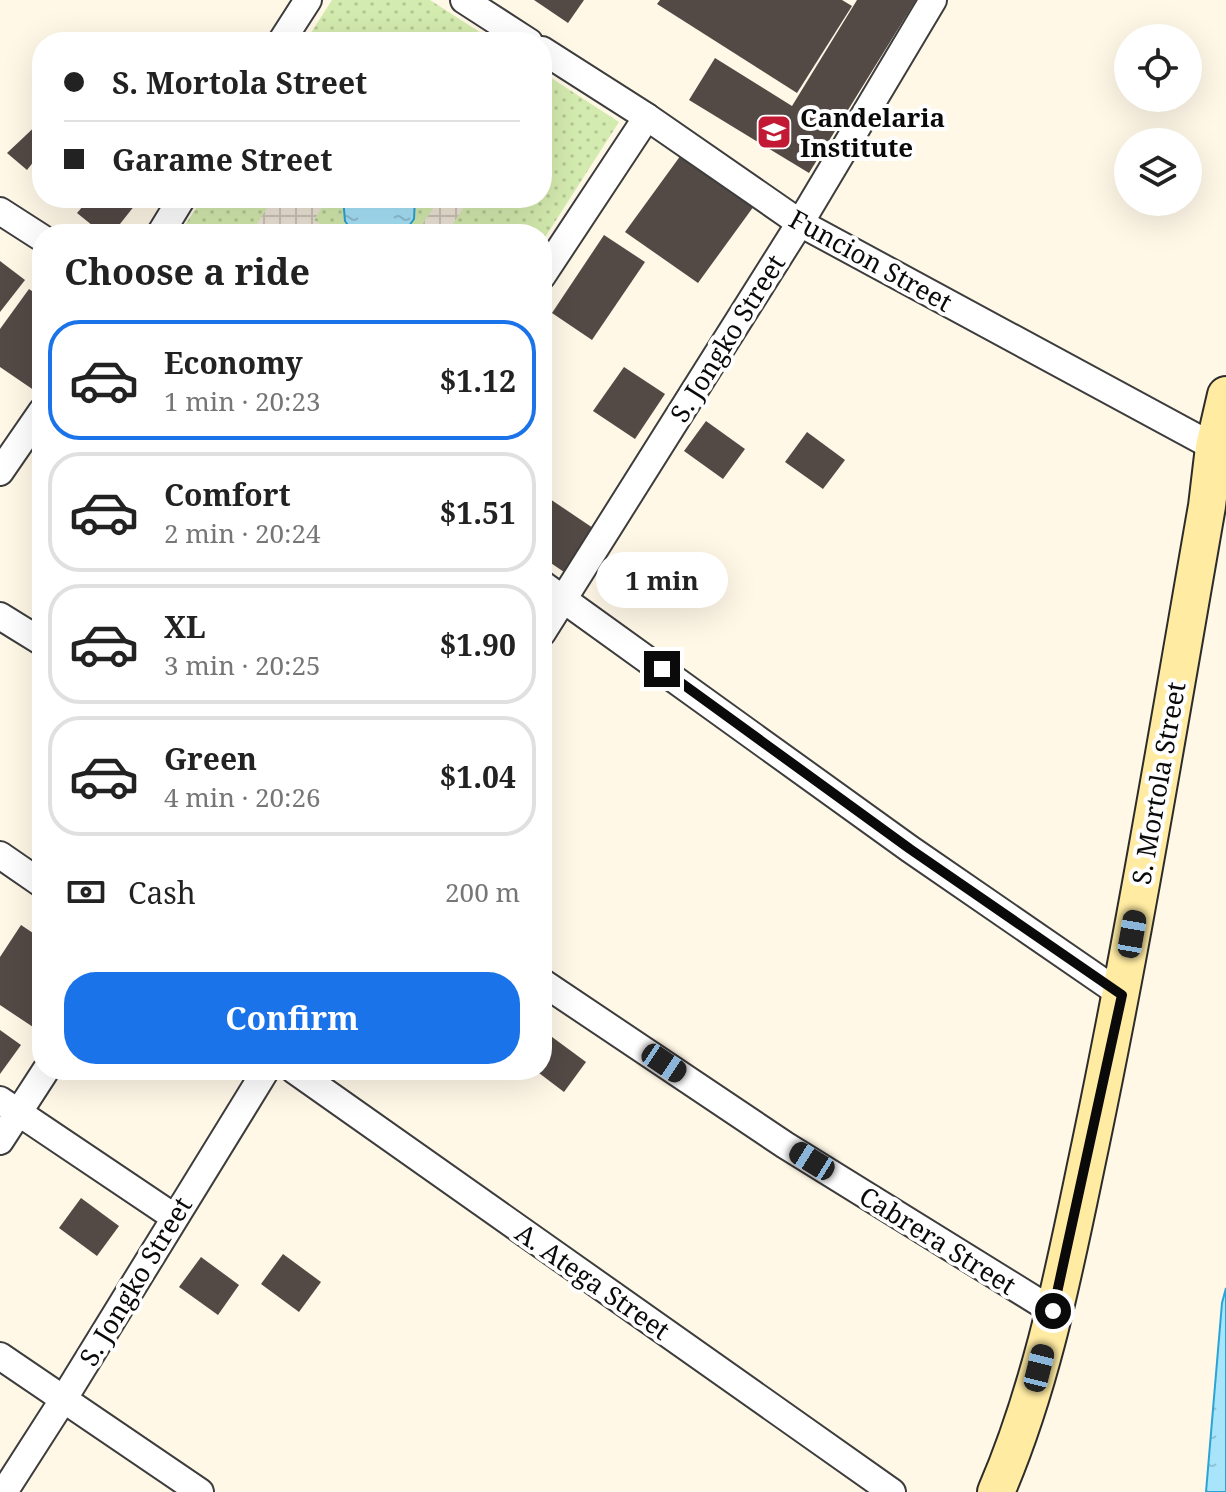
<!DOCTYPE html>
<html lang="en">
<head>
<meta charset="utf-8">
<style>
	body { margin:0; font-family:"Noto Serif",serif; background:#f2f2f2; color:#222; height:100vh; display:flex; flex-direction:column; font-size:30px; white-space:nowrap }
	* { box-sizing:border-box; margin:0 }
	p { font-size:26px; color:#767676 }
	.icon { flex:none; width:44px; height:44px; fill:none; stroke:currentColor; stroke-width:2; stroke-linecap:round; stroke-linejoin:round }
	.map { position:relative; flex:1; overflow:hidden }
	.details { position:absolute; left:32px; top:224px; width:520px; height:856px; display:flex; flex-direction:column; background:#fff; border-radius:32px; box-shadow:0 8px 32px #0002 }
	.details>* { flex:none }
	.guide { position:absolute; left:32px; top:32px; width:520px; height:176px; border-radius:32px; box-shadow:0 8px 32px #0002; display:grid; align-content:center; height:176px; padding:0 32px; background:#fff }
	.controls { position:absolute; left:1114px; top:24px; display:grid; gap:16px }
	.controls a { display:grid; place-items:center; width:88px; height:88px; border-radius:50%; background:#fff; box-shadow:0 8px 32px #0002; font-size:40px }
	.end { position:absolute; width:36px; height:36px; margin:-18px; border:10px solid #0a0a0a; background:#fff; box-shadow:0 0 0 4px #fff }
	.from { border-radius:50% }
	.bubble { position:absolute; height:56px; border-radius:28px; background:#fff; box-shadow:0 8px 32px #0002; font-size:26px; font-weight:700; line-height:56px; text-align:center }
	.car { position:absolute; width:24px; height:48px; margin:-24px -12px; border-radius:10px; box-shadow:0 0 6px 2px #0007; background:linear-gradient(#222 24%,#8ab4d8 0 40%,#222 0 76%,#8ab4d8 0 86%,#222 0) }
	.guide b { display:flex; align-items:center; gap:28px; height:76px; font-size:30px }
	.guide b+b { border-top:2px solid #e0e0e0 }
	.guide i { width:20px; height:20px; background:#222 }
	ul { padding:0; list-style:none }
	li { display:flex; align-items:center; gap:24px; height:120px; margin:0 16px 12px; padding:0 16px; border:4px solid #e0e0e0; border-radius:32px }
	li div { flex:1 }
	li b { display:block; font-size:30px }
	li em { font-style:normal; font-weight:700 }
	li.active { border-color:#1a73e8 }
	li>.icon { width:72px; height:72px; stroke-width:1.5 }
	h2 { padding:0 32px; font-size:36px; line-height:96px }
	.pay { display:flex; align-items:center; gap:20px; height:88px; padding:0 32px; font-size:30px }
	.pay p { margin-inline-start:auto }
	.action { display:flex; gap:16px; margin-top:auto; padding:16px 32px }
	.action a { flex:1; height:92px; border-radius:32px; background:#1a73e8; color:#fff; font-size:32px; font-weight:700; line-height:92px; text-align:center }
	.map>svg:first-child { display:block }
</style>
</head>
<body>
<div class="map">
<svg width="1226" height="1492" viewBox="0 0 1226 1492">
	<defs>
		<pattern id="park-dots" width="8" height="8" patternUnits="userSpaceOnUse" patternTransform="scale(2)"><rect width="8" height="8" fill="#d4ebaf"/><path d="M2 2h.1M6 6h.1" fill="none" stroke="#b5c895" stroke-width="1.8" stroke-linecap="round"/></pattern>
		<pattern id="plaza-grid" width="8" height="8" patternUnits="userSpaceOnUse" patternTransform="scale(2)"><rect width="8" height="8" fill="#eee5d7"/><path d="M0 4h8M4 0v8" fill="none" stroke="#cbc3b7"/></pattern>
		<pattern id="water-ripples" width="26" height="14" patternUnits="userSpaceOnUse" patternTransform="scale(2)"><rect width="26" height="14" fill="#a8e4fa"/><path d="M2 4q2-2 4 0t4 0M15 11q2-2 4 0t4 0" fill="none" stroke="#8fc2d5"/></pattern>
	</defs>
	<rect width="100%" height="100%" fill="#fff8e7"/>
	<g fill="url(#park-dots)">
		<path d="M332 0H430L495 42H305Z"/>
		<path d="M542 72 619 122 542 242V234H179L203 198H542Z"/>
	</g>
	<g fill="url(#plaza-grid)">
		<path d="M274 198H328L314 220 336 234H250Z"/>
		<path d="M440 198H470L448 231 451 234H416Z"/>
	</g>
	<g fill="url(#water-ripples)" stroke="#2aa4d6" stroke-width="2">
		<path d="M343 198H415L414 219 403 234H354L345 221Z"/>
		<path d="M1226 1288V1492H1206L1222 1303Z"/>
	</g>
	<g fill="#534a46">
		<path d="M534 0H584L568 23Z"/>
		<path d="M660 0H842L852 6 797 93 657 4Z"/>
		<path d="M857 0H916L809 173 689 100 715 58 792 106Z"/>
		<path d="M42 120V151L27 170 7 153Z"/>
		<path d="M681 155 754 206 698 283 625 232Z"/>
		<path d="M90 198H136L139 200 112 234H103L77 213Z"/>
		<path d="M604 235 645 262 592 340 552 313Z"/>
		<path d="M0 261 25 280 0 312Z"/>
		<path d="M29 289 42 298 41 395 0 367V329Z"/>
		<path d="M624 367 665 394 635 439 593 411Z"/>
		<path d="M706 421 745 449 723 479 684 451Z"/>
		<path d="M807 432 845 460 823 489 785 462Z"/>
		<path d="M547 497 593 528 564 572 542 557V505Z"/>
		<path d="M21 925 42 939V1033L0 1005V957Z"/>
		<path d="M0 1030 21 1045 0 1074Z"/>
		<path d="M548 1034 586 1062 564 1092 535 1070H542V1042Z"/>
		<path d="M81 1198 119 1226 97 1256 59 1228Z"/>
		<path d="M283 1254 321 1282 299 1312 261 1284Z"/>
		<path d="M201 1257 239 1285 218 1315 179 1287Z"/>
	</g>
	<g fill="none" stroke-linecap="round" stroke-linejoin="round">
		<defs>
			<g id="street">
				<path d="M464 0 529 42"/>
				<path d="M281 42 308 0"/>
				<path d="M542 50 647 117 800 223 1214 447"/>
				<path d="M0 211 42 238"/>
				<path d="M160 234 182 198"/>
				<path d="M542 276 647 117"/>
				<path d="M0 472 42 411"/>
				<path d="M542 584 910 849 1122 995"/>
				<path d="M0 616 42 642"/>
				<path d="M542 633 800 223 933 0"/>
				<path d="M0 855 42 884"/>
				<path d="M542 982 785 1145 1053 1311"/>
				<path d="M294 1070 892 1492"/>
				<path d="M0 1100 174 1217"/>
				<path d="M0 1141 46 1070"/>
				<path d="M0 1356 200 1492"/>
				<path d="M4 1492 63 1400 266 1070"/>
			</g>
			<path id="secondary" d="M996 1492C1044 1381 1066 1260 1091 1142 1135 931 1170 718 1207 506L1214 447 1226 395"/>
		</defs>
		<use href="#street" stroke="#3d3d3d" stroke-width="30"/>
		<use href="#secondary" stroke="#2c2c2c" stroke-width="40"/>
		<use href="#street" stroke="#fff" stroke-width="26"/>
		<use href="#secondary" stroke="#ffeba2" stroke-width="36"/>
	</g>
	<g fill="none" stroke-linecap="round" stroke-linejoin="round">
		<path stroke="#0a0a0a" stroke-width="10" d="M662 669 910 849 1122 995 1053 1311"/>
	</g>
	<defs>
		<symbol id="school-square" viewBox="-11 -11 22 22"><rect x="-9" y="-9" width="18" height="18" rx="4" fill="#c21a34" stroke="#fff"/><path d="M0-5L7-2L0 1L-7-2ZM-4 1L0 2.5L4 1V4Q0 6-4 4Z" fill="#fff"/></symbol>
	</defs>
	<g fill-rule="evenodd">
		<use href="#school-square" x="754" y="112" width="40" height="40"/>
	</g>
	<g text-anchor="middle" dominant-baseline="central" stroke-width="8" stroke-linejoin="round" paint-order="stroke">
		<g font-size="26" font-weight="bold" fill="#0a0a0a" stroke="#fff" text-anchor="start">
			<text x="800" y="117">Candelaria<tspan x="800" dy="30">Institute</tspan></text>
		</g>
		<g font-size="26" fill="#0a0a0a" stroke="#fff">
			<text transform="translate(871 260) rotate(29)">Funcion Street</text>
			<text transform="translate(727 338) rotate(-58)">S. Jongko Street</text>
			<text transform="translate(1158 783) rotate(-80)">S. Mortola Street</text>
			<text transform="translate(938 1240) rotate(32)">Cabrera Street</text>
			<text transform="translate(135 1281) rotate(-59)">S. Jongko Street</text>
			<text transform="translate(593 1281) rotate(35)">A. Atega Street</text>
		</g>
	</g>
</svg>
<div class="controls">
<a><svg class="icon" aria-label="locate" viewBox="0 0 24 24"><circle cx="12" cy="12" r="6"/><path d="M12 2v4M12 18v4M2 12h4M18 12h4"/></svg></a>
<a><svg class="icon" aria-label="layers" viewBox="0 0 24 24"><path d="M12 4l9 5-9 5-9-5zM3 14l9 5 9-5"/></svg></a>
</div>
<i class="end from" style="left:1053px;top:1311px"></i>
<i class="end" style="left:662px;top:669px"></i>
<div class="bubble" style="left:596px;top:552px;width:132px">1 min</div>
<i class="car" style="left:1132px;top:934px;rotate:10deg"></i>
<i class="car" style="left:664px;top:1063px;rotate:124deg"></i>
<i class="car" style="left:812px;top:1161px;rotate:302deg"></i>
<i class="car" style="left:1039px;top:1368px;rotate:14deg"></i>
<div class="guide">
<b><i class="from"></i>S. Mortola Street</b>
<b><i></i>Garame Street</b>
</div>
<section class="details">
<h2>Choose a ride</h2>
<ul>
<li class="active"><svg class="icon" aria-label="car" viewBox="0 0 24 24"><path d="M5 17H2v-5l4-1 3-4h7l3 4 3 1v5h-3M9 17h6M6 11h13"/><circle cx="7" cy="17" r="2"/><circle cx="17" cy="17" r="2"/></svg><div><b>Economy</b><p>1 min · 20:23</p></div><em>$1.12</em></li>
<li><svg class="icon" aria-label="car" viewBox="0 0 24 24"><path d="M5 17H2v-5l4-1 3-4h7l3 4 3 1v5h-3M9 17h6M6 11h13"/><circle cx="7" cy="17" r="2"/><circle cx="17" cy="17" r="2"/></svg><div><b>Comfort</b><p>2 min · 20:24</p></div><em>$1.51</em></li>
<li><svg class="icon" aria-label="car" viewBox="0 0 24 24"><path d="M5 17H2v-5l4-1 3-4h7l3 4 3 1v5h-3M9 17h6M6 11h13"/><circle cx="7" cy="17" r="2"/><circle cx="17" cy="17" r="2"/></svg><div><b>XL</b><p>3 min · 20:25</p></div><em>$1.90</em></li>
<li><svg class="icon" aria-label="car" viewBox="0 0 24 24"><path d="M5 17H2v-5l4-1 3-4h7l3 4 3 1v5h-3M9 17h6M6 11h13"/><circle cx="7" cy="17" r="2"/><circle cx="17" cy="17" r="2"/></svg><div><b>Green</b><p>4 min · 20:26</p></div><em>$1.04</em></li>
</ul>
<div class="pay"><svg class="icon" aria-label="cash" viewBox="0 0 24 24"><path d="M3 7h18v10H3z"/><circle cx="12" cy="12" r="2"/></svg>Cash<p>200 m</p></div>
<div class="action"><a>Confirm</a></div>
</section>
</div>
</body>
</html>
